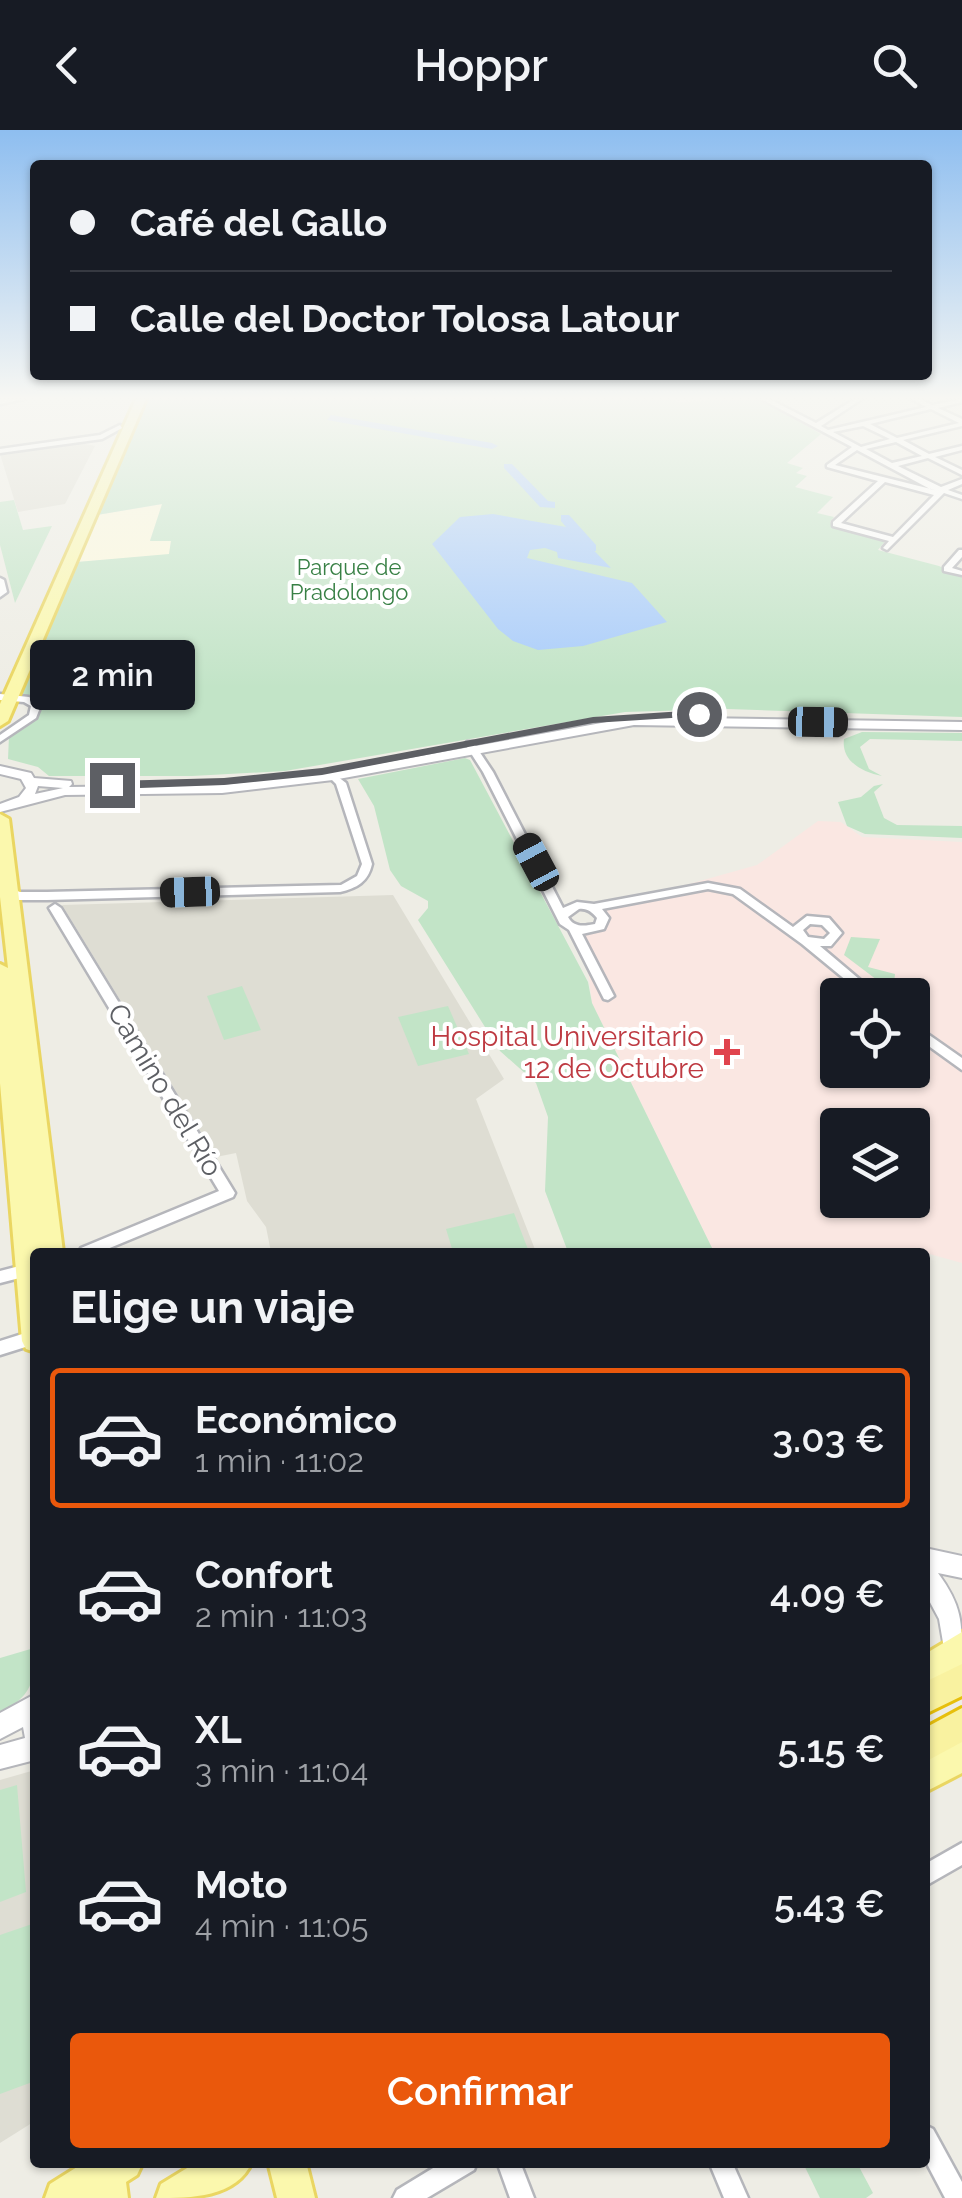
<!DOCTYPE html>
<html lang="es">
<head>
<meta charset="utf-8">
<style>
	body { margin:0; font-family:Raleway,sans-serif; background:#242831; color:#f1f3f6; height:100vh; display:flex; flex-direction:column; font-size:38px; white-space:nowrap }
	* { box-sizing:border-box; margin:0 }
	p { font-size:32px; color:#9ea1a6 }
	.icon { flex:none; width:55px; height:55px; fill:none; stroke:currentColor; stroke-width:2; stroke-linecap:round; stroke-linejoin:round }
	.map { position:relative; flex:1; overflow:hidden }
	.details { position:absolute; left:30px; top:1118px; width:900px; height:920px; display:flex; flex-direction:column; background:#171b24; border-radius:10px; box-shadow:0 2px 8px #0004 }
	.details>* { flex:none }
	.banner { position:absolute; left:30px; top:30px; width:902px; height:220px; border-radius:10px; box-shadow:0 2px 8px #0004; display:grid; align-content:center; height:220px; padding:0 40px; background:#171b24 }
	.controls { position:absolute; left:820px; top:848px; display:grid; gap:20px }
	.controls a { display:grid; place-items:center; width:110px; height:110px; border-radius:10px; background:#171b24; box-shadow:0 2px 8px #0004; font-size:50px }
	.end { position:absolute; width:45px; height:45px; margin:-22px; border:12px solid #5d5f64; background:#fff; box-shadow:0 0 0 5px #fff }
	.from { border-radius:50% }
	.bubble { position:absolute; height:70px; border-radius:10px; background:#171b24; box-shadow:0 2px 8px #0004; font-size:32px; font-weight:600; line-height:70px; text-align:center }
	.car { position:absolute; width:30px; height:60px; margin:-30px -15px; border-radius:12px; box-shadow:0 0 8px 2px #0007; background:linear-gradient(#222 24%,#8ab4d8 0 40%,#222 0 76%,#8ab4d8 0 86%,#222 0) }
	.banner b { display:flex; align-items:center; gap:35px; height:95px; font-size:38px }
	.banner b+b { border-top:2px solid #363941 }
	.banner i { width:25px; height:25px; background:#f1f3f6 }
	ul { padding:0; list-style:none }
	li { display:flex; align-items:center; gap:30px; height:140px; margin:0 20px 15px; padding:0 20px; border:5px solid transparent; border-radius:10px }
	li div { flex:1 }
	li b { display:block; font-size:38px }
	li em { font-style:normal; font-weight:600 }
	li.selected { border-color:#ea580c }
	li>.icon { width:90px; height:90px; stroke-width:1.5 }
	h2 { padding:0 40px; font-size:45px; line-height:120px }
	.primary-button { display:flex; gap:20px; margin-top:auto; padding:20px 40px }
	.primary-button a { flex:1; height:115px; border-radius:10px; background:#ea580c; color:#fff; font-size:40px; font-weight:600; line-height:115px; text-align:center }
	header { display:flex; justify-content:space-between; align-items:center; height:130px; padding:0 40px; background:#171b24; font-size:45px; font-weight:600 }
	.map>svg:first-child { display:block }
</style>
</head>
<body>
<header><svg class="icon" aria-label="back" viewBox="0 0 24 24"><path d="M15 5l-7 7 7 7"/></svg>Hoppr<svg class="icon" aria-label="search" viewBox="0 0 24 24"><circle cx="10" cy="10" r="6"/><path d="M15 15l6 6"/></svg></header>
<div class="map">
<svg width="962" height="2068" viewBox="0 0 962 2068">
	<rect width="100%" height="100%" fill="#eeede5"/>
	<path fill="#fcf9dc" d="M163 374 150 410H171L169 425 77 432 97 385Z"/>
	<g fill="#deddd3">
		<path d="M80 313 95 316 65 374 18 382 0 324Z"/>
		<path d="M393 765 504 949 476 969 536 1122H271L266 1097 247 1071 236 1023 216 1027 62 775Z"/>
		<path d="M35 1640V1991L0 2013V1650Z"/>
	</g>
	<path fill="#fae7e2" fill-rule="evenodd" d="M818 691 841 692 862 707 962 712V1133L915 1120 714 1122 592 873 584 807 607 777 757 735ZM838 865H912V940H838ZM838 995H912V1070H838Z"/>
	<g fill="#c2e4c7">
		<path d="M147 269H672L677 272 759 269 821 304 787 333 803 338 796 343 807 346 795 357 833 367 817 383 834 387 830 392 838 398 886 410 878 420 939 436 962 447V587L728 579 625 582 285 641 192 646H49L38 637 8 629 9 606 25 598 42 577 38 569 21 563 77 432 169 424 171 411H150L162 374 97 385Z"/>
		<path d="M14 370 23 400 52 396 15 473 0 415V372Z"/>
		<path d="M862 602 962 603V611L870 609 860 617 869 639 882 646C862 642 841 631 844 609Z"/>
		<path d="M465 628 470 630 588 852 592 873 714 1122H568L545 1061 548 987 536 953 500 921 418 790 428 778V771L401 756 390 740 374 676 358 649Z"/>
		<path d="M883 654 874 662 884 688 897 695 962 696V708L865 704 847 696 838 672 861 667 874 656Z"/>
		<path d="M851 807 880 809 868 837 895 844 893 862 844 825Z"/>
		<path d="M242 856 261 900 224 910 207 866Z"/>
		<path d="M448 876 469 924 418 936 398 887Z"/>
		<path d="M514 1083 529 1122H453L446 1099Z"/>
		<path d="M34 1518C37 1548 30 1570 0 1581V1528Z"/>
		<path d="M17 1655 26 1762 0 1772V1660Z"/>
		<path d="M35 1793V1951L0 1964V1805Z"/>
		<path d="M808 2033H857L873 2063 866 2068H820L804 2035Z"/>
	</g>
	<path fill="#a8ccfb" d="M493 384 572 398 611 438 558 428 557 422 545 418 530 420 527 428 632 453 667 492 583 516 538 520 513 511 498 499 432 414 460 387Z"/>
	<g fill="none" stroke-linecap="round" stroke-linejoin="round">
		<g fill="#a8ccfb" fill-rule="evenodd">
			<path d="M331 285 492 313 498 316 492 319 327 290Z"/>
			<path d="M504 334H512L548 371 555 372V378L540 377 504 338Z"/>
			<path d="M561 385H569L596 415V421H586L561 391Z"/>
		</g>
		<defs>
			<g id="minor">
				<path d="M761 269H769L816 293 855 269H862L821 296 828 300 926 277 912 269H920L932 275 962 269V272L938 278 962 289V296L903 310 929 324 962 316V320L935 327 962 340V345L928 328 898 336 941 357 962 349V354L948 360 962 365V369L944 363 887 420 883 418 889 411 833 396V392L878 351 827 337V335L852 317ZM931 279 959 293 897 308 870 294ZM863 296 890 309 861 317 833 302ZM896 312 922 326 892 333 866 319ZM857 320 930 359 935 360 835 335ZM885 352 934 365 893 407 841 393Z"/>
				<path d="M120 295 122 298 102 309 0 323V319L100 305Z"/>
				<path d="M959 420H962V427L952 438 962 441V445L944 441V437Z"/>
				<path d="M0 448 4 450 7 462 0 467Z"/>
				<path d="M0 564 29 567 41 575 36 588 0 612V605L29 585 31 576 24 572 0 570Z"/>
				<path d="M467 612H473L493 642 563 778 577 772 594 774 708 753 740 759 793 797 807 786 829 788 842 803 831 816H820L878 865H864L802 814 733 764 708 759 602 779 609 788 604 799 582 804 614 866 608 870 604 869 569 800 560 794 483 642 465 614ZM579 779C587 778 592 782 597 788L595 794C585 796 574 798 568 787ZM810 794 822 795 830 803 824 809 808 807 803 800Z"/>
				<path d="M333 643 346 653 372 734C368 752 357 758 340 762L47 770H19L1 761 7 757 20 762H47L341 755 357 746 362 734 336 654 328 646Z"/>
				<path d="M55 774 61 778 235 1063 233 1067 100 1122H79L81 1118 219 1061 49 778Z"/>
				<path d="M912 893 962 928V940L912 904Z"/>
				<path d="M35 1132V1144L0 1153V1141Z"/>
				<path d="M35 1200V1214L0 1225V1211Z"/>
				<path d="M962 1713V1735L925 1756V1734Z"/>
				<path d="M925 1995 933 1999 962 2052V2068H945L925 2030Z"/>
				<path d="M443 2032H477L474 2040 427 2068H393L397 2060Z"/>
				<path d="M497 2032H520L534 2068H510Z"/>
				<path d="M709 2032H732L748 2068H724Z"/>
			</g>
			<g id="tertiary">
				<path d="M634 587 962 592V600L634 595 333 650 222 663 65 665 0 682V674L19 667 26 658 21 649 0 644V636L31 643 34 648 71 651 72 654 69 657 222 655 333 642ZM38 656 63 658 35 664Z"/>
				<path d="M925 1418 962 1426V1448L938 1443C962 1476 962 1491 962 1530L954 1534 946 1530 939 1489 925 1463Z"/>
				<path d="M35 1564V1630L0 1639V1615L25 1608 23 1597 0 1609V1583Z"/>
			</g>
			<path id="secondary" d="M0 269H24L0 274Z"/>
			<g id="primary">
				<path d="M136 269H146L8 591 0 596V574Z"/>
				<path d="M0 684 9 689 63 1122H39L31 1050 39 1122H35V1222L26 1219 22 1211 0 953V834L8 838 0 767Z"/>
				<path d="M962 1502V1535L925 1557V1524Z"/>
				<path d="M962 1610V1643L925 1662V1629Z"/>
				<path d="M85 2032H143L137 2045 126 2052 128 2068H45L50 2054Z"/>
				<path d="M197 2032H252C236 2068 191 2068 156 2068L161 2054Z"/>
				<path d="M268 2032H306L315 2068H277Z"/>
			</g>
			<g id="trunk">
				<path d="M962 1534V1566L925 1584V1552Z"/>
				<path d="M962 1578V1612L925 1632V1598Z"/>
			</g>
		</defs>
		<use href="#minor" stroke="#b5b6bb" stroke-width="5"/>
		<use href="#tertiary" stroke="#b5b6bb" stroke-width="4"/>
		<use href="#secondary" stroke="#b6b8be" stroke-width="5"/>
		<use href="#primary" stroke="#ead662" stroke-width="6"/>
		<use href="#trunk" stroke="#e7bf0c" stroke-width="6"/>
		<use href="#minor" fill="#fff" fill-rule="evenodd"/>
		<use href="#tertiary" fill="#fff" fill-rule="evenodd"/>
		<use href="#secondary" fill="#fff" fill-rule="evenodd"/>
		<use href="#primary" fill="#fbf8ad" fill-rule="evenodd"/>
		<use href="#trunk" fill="#f9f2a0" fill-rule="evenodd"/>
	</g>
	<linearGradient id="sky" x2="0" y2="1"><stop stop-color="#8ebef0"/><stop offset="0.48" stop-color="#f7f7f3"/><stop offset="1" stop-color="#f7f7f3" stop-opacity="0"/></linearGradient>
	<rect width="962" height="558" fill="url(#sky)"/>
	<path fill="#5d5f64" d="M699 580 703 586 593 593 322 645 224 655 112 659 106 655 112 651 224 648 322 638 593 587Z"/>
	<path fill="#e0444e" stroke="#fff" stroke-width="4" d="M722 907h10v10h10v10h-10v10h-10v-10h-10v-10h10z"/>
	<g text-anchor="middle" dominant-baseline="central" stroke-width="8" stroke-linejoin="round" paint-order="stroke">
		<g font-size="22" fill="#388045" stroke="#fff">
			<text x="349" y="437">Parque de<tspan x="349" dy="25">Pradolongo</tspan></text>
		</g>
		<g font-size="28" fill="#be3a42" stroke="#fff" text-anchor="end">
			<text x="704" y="906">Hospital Universitario<tspan x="704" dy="32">12 de Octubre</tspan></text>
		</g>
		<g font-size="28" fill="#5d5f64" stroke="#fff">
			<text transform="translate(165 960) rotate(59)">Camino del Río</text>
		</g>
	</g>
</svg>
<div class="controls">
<a><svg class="icon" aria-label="locate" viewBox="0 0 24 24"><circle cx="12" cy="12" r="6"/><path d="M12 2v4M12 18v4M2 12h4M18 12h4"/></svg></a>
<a><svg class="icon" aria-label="layers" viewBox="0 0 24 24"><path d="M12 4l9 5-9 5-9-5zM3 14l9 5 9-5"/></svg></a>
</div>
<i class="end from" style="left:699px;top:584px"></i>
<i class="end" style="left:112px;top:655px"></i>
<div class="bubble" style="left:30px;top:510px;width:165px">2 min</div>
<i class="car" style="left:818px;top:592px;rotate:91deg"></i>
<i class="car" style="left:536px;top:732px;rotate:332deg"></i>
<i class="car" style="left:190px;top:762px;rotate:268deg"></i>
<div class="banner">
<b><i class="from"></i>Café del Gallo</b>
<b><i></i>Calle del Doctor Tolosa Latour</b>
</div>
<section class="details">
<h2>Elige un viaje</h2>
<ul>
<li class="selected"><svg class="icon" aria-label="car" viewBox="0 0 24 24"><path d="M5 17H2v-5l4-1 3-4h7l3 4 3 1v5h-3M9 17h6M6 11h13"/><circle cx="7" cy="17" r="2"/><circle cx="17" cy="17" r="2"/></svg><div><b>Económico</b><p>1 min · 11:02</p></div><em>3.03 €</em></li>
<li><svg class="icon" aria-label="car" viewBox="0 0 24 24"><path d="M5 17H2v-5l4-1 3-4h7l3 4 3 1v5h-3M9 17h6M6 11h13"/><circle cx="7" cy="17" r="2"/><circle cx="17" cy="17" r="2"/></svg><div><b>Confort</b><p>2 min · 11:03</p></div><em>4.09 €</em></li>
<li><svg class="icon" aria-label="car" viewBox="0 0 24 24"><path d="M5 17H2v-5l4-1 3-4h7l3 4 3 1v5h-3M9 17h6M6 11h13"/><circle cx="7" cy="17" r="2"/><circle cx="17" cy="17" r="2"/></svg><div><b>XL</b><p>3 min · 11:04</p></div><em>5.15 €</em></li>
<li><svg class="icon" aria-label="car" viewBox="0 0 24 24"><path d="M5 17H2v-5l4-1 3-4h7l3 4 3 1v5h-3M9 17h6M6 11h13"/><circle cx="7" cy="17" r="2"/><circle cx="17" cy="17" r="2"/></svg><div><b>Moto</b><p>4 min · 11:05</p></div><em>5.43 €</em></li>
</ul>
<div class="primary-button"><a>Confirmar</a></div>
</section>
</div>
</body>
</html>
